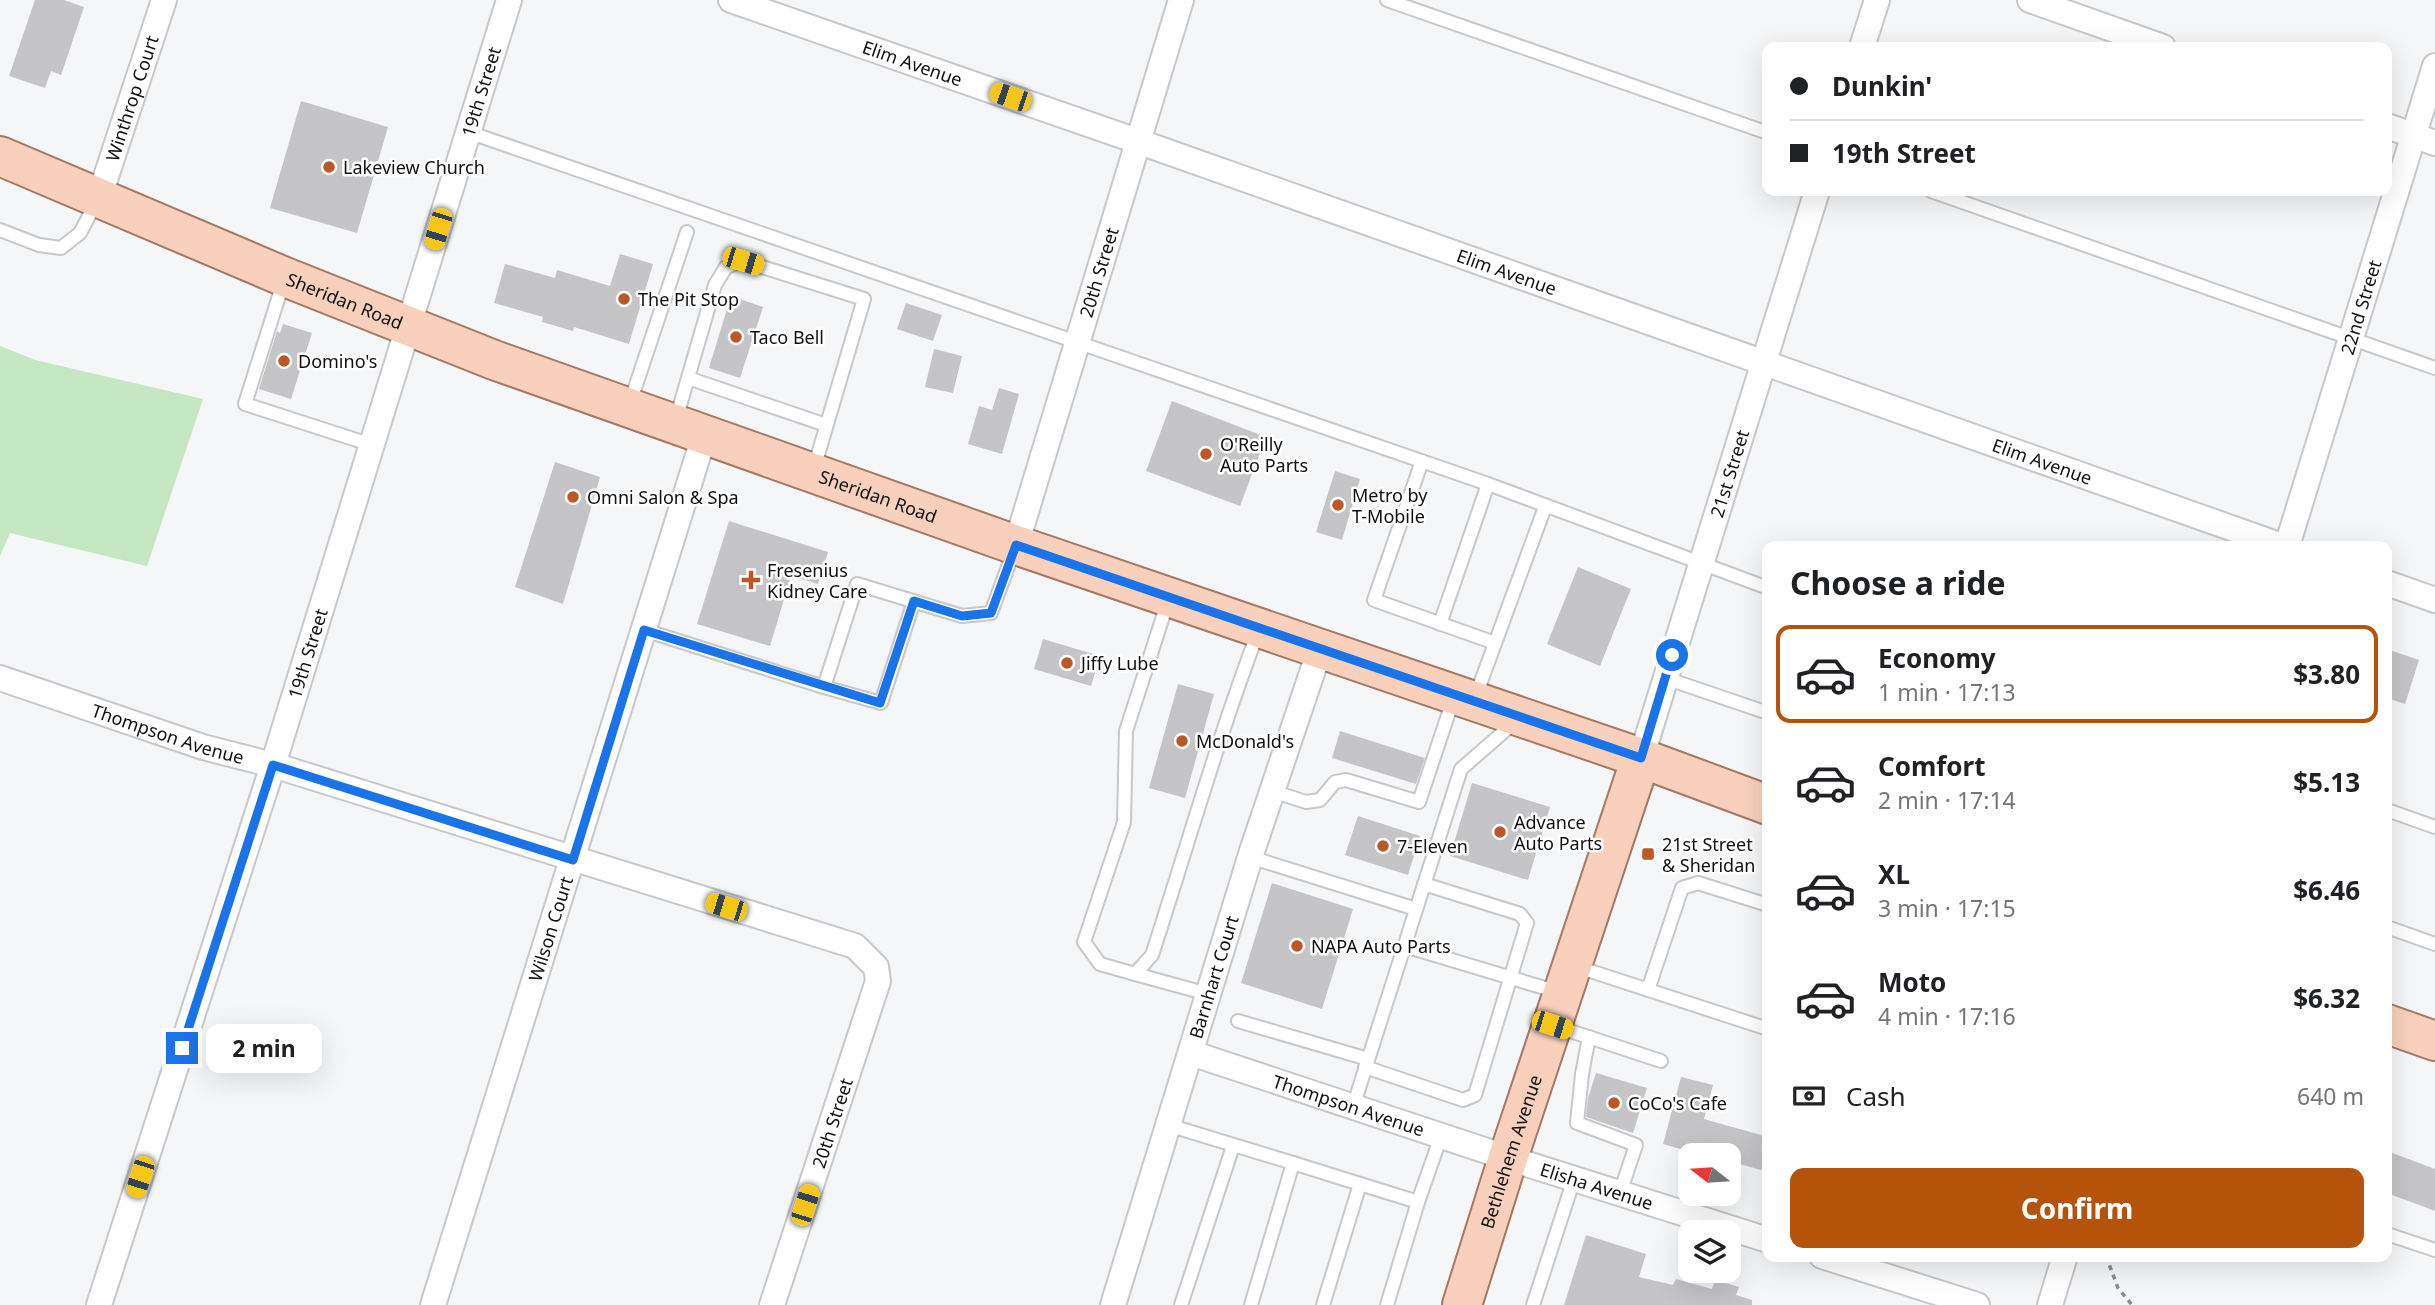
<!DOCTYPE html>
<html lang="en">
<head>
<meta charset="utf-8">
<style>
	body { margin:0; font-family:"Noto Sans",sans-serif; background:#f2f2f2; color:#202124; height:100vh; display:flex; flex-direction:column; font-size:26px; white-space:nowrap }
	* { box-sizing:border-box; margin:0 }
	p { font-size:23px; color:#757577 }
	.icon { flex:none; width:38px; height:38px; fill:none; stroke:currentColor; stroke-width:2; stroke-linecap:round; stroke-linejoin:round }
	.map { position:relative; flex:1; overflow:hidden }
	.details { position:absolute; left:1762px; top:541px; width:630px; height:721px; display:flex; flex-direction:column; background:#fff; border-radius:14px; box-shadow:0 7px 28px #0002 }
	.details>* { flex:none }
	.hud { position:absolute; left:1762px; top:42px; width:630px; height:154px; border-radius:14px; box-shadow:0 7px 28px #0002; display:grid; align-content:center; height:154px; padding:0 28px; background:#fff }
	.needle { width:46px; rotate:287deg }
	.tools { position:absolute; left:1678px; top:1143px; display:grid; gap:14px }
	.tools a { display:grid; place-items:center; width:63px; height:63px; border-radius:14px; background:#fff; box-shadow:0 7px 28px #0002; font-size:35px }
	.end { position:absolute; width:32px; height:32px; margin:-16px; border:9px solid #1a73e8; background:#fff; box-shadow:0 0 0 4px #fff }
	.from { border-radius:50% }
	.bubble { position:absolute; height:49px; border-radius:14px; background:#fff; box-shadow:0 7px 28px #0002; font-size:23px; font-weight:700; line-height:49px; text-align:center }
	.car { position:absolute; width:21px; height:42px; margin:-21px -10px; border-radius:9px; box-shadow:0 0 5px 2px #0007; background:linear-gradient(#f5c518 24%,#345 0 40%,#f5c518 0 76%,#345 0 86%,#f5c518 0) }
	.hud b { display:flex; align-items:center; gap:24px; height:66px; font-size:26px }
	.hud b+b { border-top:2px solid #e0e0e0 }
	.hud i { width:18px; height:18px; background:#202124 }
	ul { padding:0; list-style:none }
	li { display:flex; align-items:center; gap:21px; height:98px; margin:0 14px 10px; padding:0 14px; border:4px solid transparent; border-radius:14px }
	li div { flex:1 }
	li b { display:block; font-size:26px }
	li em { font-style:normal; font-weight:700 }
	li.selected { border-color:#b45309 }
	li>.icon { width:63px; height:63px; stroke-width:1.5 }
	h2 { padding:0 28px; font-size:32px; line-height:84px }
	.pay { display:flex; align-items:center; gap:18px; height:77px; padding:0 28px; font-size:26px }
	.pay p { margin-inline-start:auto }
	.button { display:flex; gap:14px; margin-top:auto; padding:14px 28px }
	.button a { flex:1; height:80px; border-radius:14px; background:#b45309; color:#fff; font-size:28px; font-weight:700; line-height:80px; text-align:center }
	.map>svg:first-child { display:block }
</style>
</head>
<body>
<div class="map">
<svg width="2435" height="1305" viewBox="0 0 2435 1305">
	<rect width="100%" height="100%" fill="#f4f6f8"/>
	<path fill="#c5e7c2" d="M0 346 35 360 203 399 147 566 10 533 0 556Z"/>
	<g fill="#c5c5c7">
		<path d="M35 0H64L84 7 61 75 51 71 45 88 9 76Z"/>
		<path d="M301 101 388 127 357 233 270 208Z"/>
		<path d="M620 254 653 264 629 344 574 327 573 331 542 322 543 317 494 303 505 264 555 278 557 270 610 286Z"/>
		<path d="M731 296 763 307 740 378 709 368Z"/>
		<path d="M906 303 942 315 933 341 897 329Z"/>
		<path d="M283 324 312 333 291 399 259 389 277 331 280 333Z"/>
		<path d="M934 349 962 356 953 393 925 387Z"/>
		<path d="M999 388 1019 394 1002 454 968 444 979 406 992 410Z"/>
		<path d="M1172 401 1266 437 1240 506 1146 471Z"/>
		<path d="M555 462 600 477 563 604 515 587Z"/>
		<path d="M1335 471 1360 479 1342 540 1316 532Z"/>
		<path d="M729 521 828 552 818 584 791 576 770 646 697 624Z"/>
		<path d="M1578 567 1631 589 1600 666 1547 644Z"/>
		<path d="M1043 639 1100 656 1091 686 1034 669Z"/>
		<path d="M2387 649 2419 660 2405 704 2387 698Z"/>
		<path d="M1178 684 1214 694 1185 798 1149 788Z"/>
		<path d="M1340 731 1425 758 1416 784 1332 758Z"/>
		<path d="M1472 783 1550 807 1528 880 1450 856Z"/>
		<path d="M1358 816 1420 836 1408 875 1345 855Z"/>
		<path d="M1272 883 1353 909 1322 1009 1241 983Z"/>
		<path d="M1596 1073 1647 1088 1633 1133 1586 1117 1588 1098Z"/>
		<path d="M1681 1077 1713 1085 1704 1119 1768 1137V1172L1729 1161V1155H1701L1663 1144Z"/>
		<path d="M2387 1151 2435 1169V1211L2387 1193Z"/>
		<path d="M1586 1235 1646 1254 1639 1277 1673 1285 1676 1279 1712 1289 1715 1280 1739 1287 1736 1295 1752 1300V1305H1564Z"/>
	</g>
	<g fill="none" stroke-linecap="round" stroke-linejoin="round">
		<defs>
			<g id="lane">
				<path d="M1387 0 1768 133"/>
				<path d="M468 132 1488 484 1768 588"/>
				<path d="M1931 191 2435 368"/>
				<path d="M0 230 39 245 61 248 80 233 97 201"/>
				<path d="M284 280 245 404 372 445"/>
				<path d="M688 378 826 425"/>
				<path d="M630 403 687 232"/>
				<path d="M676 419 715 285 726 267 743 261 864 299 814 468"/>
				<path d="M1422 461 1374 600 1495 643"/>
				<path d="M1168 601 1126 731 1124 822 1084 942 1100 964 1135 974 1152 955C1187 847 1218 738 1258 632"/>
				<path d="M1440 624 1488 484"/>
				<path d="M644 630 824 687 857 584 962 616 991 613 1015 548"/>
				<path d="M1665 678 1768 713"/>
				<path d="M824 687 881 703 914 601"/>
				<path d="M1475 698 1545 507"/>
				<path d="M1272 791 1306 802 1320 800 1335 782 1346 780 1419 802 1454 697"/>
				<path d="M2387 810 2435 827"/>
				<path d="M1250 857 1416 909"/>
				<path d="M2387 927 2435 944"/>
				<path d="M1405 946 1558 992"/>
				<path d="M1575 966 1768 1029"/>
				<path d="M1135 974 1208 994"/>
				<path d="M1648 990 1682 888 1698 883 1768 905"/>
				<path d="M1238 1021 1368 1059"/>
				<path d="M1555 1026 1661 1061"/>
				<path d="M1589 1037 1582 1074 1577 1123 1636 1145 1620 1193"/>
				<path d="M1365 1067 1463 1100 1475 1095 1527 923 1520 914 1424 884"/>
				<path d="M1353 1107 1461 769 1515 722"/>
				<path d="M1168 1125 1293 1163 1251 1305"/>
				<path d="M1293 1163 1360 1184 1323 1305"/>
				<path d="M1360 1184 1418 1202 1441 1136"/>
				<path d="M2387 1234 2435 1250"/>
				<path d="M1181 1305 1233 1146"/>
				<path d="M1387 1305 1418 1202"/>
				<path d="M1533 1305 1574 1179"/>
			</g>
			<g id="street">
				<path id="s1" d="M731 0 1137 141 2282 546"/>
				<path d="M2030 0 2163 47"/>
				<path d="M1862 47 1877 0"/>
				<path d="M2387 126 2435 143"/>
				<path id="s2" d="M99 198 164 0"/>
				<path id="s3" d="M1016 545 1181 0"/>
				<path id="s4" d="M2287 546 2435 66"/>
				<path d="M2387 583 2435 600"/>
				<path id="s5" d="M0 678 203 747 273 765 855 946 876 967 878 981 772 1305"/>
				<path id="s6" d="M1641 758 1817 191"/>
				<path id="s7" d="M1191 1053 1508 1158 1768 1240"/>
				<path d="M1822 1256 1977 1305"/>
				<path id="s8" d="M99 1305 273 765 509 0"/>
				<path id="s9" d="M433 1305 705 433"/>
				<path id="s10" d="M1113 1305 1252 851 1320 649"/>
				<path d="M2050 1305 2065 1256"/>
			</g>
			<g id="primary">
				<path id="s11" d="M0 156 285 277 494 360 1016 545 1641 758 1768 805"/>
				<path d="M2387 1024 2435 1041"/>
				<path id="s12" d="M1462 1305 1508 1158 1641 758"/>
			</g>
		</defs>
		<use href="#lane" stroke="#c7c8cb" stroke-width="16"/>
		<use href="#street" stroke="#c7c8cb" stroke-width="28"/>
		<use href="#primary" stroke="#a47861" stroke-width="42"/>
		<path stroke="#8b8c8d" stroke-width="3.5" stroke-dasharray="5 5" stroke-linecap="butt" d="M2106 1256 2118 1288 2132 1305"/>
		<use href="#lane" stroke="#fff" stroke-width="12"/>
		<use href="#street" stroke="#fff" stroke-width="24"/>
		<use href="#primary" stroke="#f8d0bb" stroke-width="38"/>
	</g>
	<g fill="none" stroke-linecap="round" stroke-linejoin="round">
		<path stroke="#1a73e8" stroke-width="9" d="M182 1048 273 765 573 860 644 630 880 703 914 601 962 616 991 613 1016 545 1641 758 1672 655"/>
	</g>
	<g fill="#bc5727" stroke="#fff" stroke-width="2.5">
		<circle cx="329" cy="167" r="7"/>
		<circle cx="624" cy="299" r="7"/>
		<circle cx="736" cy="337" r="7"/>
		<circle cx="284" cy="361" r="7"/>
		<circle cx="1206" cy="454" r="7"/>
		<circle cx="573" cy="497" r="7"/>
		<circle cx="1338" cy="505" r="7"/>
		<path d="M747.5 569.5h7v7h7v7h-7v7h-7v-7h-7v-7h7z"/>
		<circle cx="1067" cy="663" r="7"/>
		<circle cx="1182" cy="741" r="7"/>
		<circle cx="1500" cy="832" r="7"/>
		<circle cx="1383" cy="846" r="7"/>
		<rect x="1641" y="847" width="14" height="14" rx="3.5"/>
		<circle cx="1297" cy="946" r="7"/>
		<circle cx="1614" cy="1103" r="7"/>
	</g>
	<g text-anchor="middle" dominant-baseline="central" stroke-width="5" stroke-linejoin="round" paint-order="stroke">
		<g font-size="18" fill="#0f0f10" stroke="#fff">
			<text stroke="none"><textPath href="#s1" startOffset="192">Elim Avenue</textPath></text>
			<text stroke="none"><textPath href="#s8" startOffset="1272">19th Street</textPath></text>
			<text stroke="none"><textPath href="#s2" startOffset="105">Winthrop Court</textPath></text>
			<text stroke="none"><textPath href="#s1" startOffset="822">Elim Avenue</textPath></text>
			<text stroke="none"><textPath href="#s3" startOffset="285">20th Street</textPath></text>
			<text stroke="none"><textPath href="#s11" startOffset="374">Sheridan Road</textPath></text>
			<text stroke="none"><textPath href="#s4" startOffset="250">22nd Street</textPath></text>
			<text stroke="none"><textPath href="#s1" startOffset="1390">Elim Avenue</textPath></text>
			<text stroke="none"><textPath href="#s6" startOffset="298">21st Street</textPath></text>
			<text stroke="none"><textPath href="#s11" startOffset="942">Sheridan Road</textPath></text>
			<text stroke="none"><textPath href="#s8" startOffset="684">19th Street</textPath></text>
			<text stroke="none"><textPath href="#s5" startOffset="177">Thompson Avenue</textPath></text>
			<text stroke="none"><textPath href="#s9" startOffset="394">Wilson Court</textPath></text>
			<text stroke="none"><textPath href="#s10" startOffset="343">Barnhart Court</textPath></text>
			<text stroke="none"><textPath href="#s7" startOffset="166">Thompson Avenue</textPath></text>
			<text transform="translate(832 1123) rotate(-72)">20th Street</text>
			<text stroke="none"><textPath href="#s12" startOffset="161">Bethlehem Avenue</textPath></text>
			<text stroke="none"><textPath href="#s7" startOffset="427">Elisha Avenue</textPath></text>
		</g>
		<g font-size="18" fill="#0f0f10" stroke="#fff" text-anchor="start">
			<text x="343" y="167">Lakeview Church</text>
			<text x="638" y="299">The Pit Stop</text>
			<text x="750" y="337">Taco Bell</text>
			<text x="298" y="361">Domino's</text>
			<text x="1220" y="444">O'Reilly<tspan x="1220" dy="21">Auto Parts</tspan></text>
			<text x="1352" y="495">Metro by<tspan x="1352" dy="21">T-Mobile</tspan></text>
			<text x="587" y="497">Omni Salon &amp; Spa</text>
			<text x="767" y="570">Fresenius<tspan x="767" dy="21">Kidney Care</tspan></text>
			<text x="1081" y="663">Jiffy Lube</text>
			<text x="1196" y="741">McDonald's</text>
			<text x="1514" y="822">Advance<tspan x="1514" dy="21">Auto Parts</tspan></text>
			<text x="1662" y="844">21st Street<tspan x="1662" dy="21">&amp; Sheridan</tspan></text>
			<text x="1397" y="846">7-Eleven</text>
			<text x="1311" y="946">NAPA Auto Parts</text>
			<text x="1628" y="1103">CoCo's Cafe</text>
		</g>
	</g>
</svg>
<div class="tools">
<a><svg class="needle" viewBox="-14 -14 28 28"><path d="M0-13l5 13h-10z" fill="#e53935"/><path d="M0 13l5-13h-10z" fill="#757577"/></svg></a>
<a><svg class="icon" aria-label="layers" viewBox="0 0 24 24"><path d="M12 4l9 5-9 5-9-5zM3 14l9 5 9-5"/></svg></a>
</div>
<i class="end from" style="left:1672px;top:655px"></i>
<i class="end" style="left:182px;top:1048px"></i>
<div class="bubble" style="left:206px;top:1024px;width:116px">2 min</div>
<i class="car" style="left:1010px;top:97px;rotate:289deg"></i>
<i class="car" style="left:438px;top:229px;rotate:197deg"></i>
<i class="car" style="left:743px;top:261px;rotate:107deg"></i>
<i class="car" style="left:726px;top:907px;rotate:287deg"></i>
<i class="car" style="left:1552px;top:1025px;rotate:108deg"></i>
<i class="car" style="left:140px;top:1177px;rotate:198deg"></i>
<i class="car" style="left:805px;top:1205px;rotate:18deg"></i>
<div class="hud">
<b><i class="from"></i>Dunkin'</b>
<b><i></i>19th Street</b>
</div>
<section class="details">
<h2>Choose a ride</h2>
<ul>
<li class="selected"><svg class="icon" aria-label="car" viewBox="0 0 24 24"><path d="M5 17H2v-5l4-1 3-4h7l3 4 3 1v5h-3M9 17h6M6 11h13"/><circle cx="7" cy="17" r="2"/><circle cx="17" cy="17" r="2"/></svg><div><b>Economy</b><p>1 min · 17:13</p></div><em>$3.80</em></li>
<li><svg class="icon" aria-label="car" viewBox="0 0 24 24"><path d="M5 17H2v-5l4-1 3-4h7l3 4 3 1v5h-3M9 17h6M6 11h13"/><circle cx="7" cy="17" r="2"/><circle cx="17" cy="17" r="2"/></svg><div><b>Comfort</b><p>2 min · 17:14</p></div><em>$5.13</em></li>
<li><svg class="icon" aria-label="car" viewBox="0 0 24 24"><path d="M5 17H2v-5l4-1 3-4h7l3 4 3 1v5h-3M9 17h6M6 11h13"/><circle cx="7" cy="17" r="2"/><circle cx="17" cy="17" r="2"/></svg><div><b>XL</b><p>3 min · 17:15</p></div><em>$6.46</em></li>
<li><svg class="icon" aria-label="car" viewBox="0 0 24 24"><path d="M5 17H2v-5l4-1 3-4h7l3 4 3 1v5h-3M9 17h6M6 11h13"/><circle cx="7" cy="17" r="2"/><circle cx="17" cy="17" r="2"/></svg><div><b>Moto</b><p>4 min · 17:16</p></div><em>$6.32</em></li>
</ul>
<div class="pay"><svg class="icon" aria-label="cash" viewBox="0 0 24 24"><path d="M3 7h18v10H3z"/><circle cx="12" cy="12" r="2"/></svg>Cash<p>640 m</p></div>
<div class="button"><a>Confirm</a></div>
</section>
</div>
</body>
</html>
